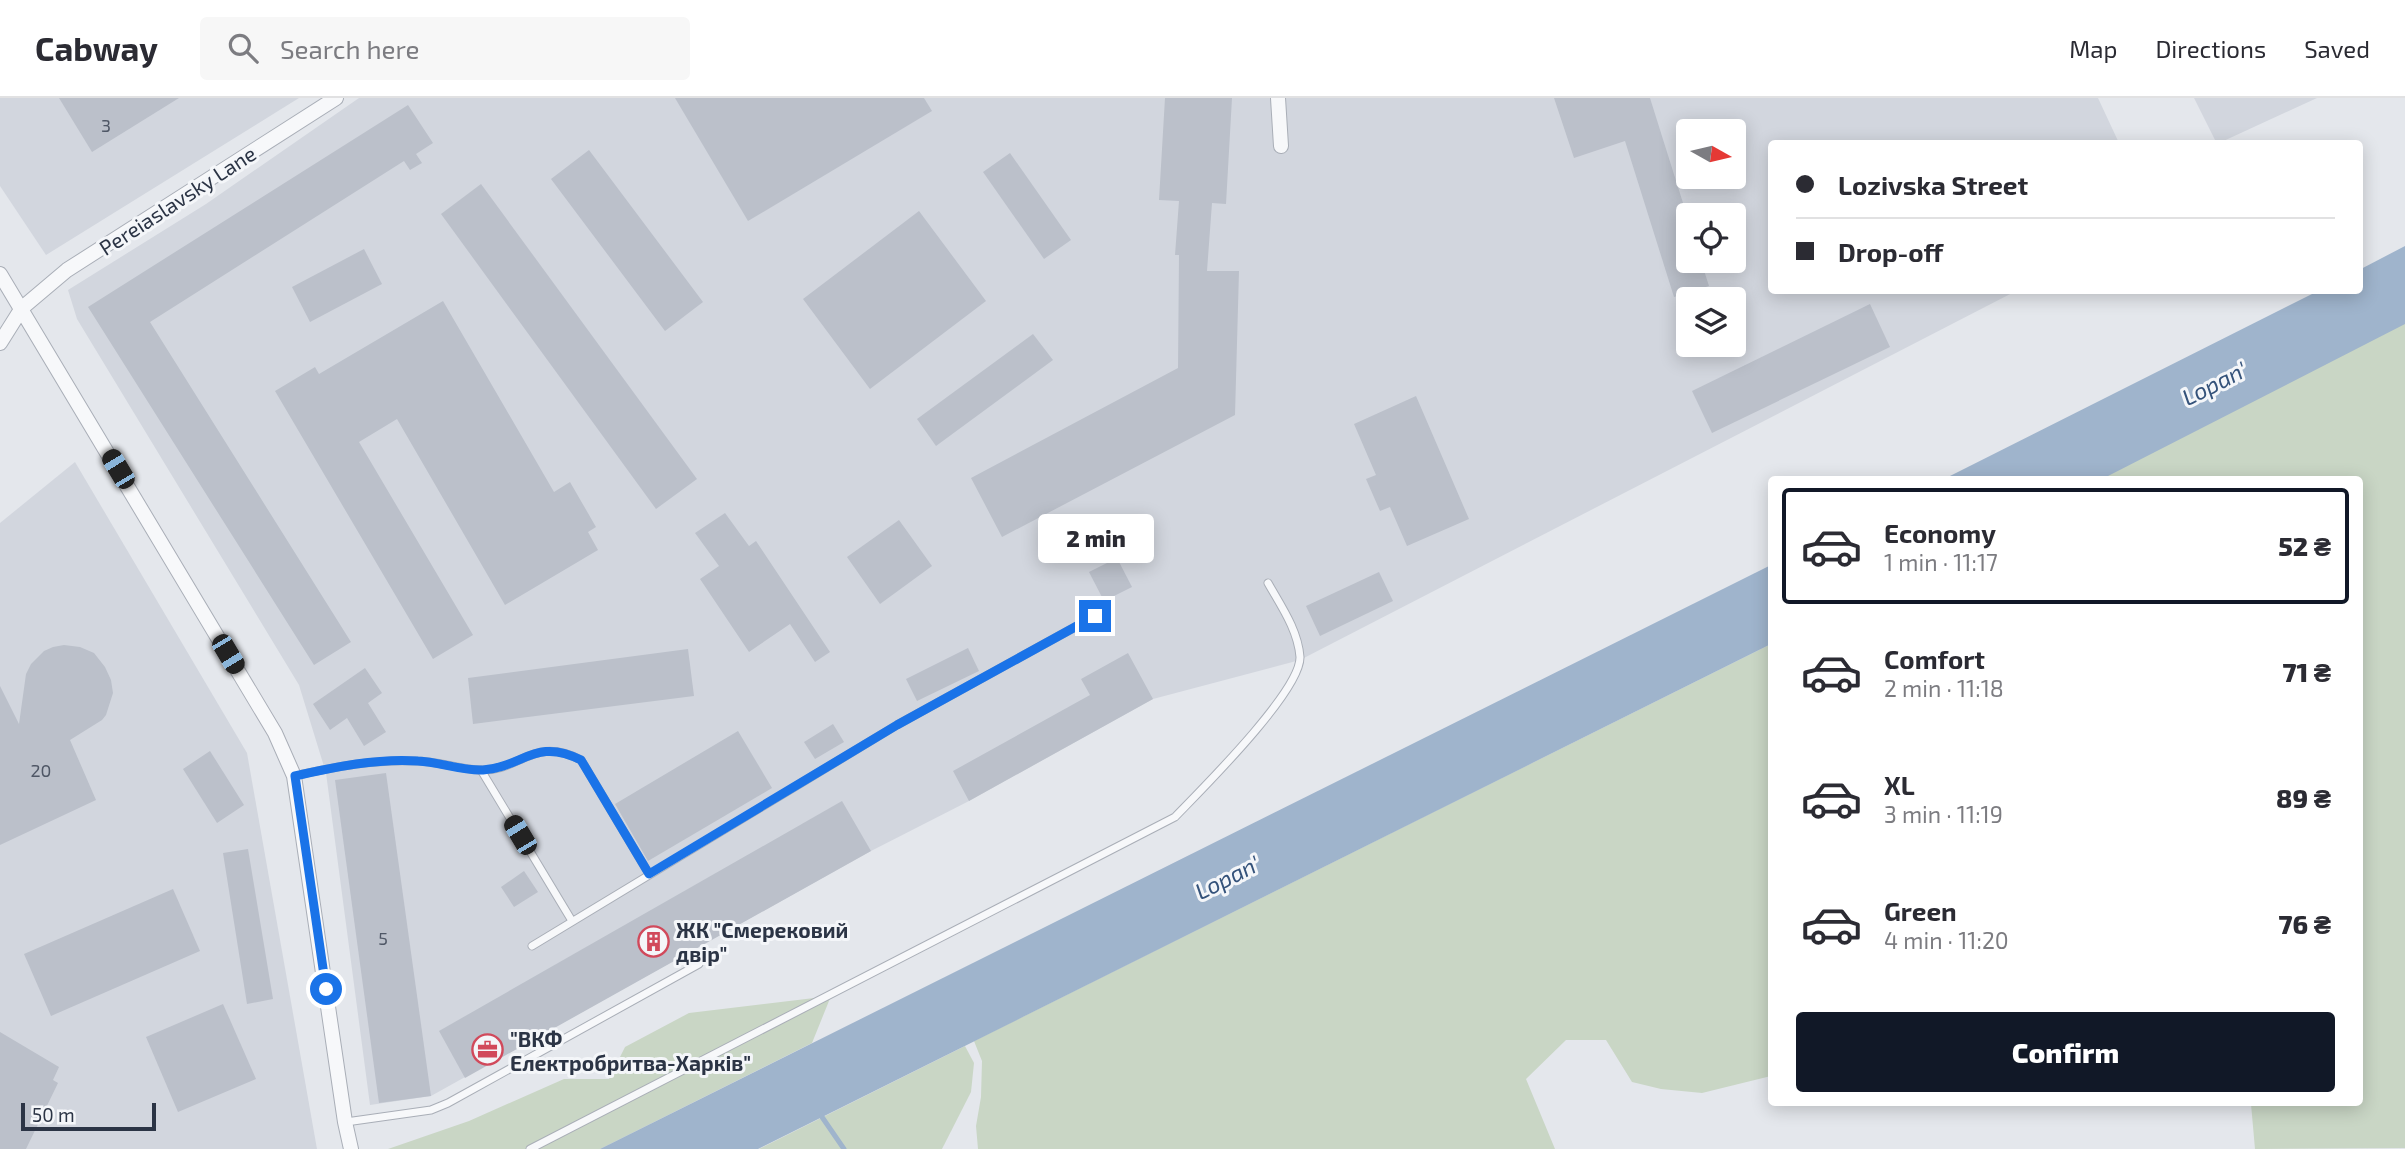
<!DOCTYPE html>
<html lang="en">
<head>
<meta charset="utf-8">
<style>
	body { margin:0; font-family:"Exo 2",sans-serif; background:#f7f7f7; color:#2b2b33; height:100vh; display:flex; flex-direction:column; font-size:26px; white-space:nowrap }
	* { box-sizing:border-box; margin:0 }
	p { font-size:23px; color:#7c7c81 }
	.icon { flex:none; width:38px; height:38px; fill:none; stroke:currentColor; stroke-width:2; stroke-linecap:round; stroke-linejoin:round }
	.map { position:relative; flex:1; overflow:hidden }
	.drawer { position:absolute; left:1768px; top:378px; width:595px; height:630px; display:flex; flex-direction:column; background:#fff; border-radius:7px; box-shadow:0 4px 18px #0003 }
	.drawer>* { flex:none }
	.top-card { position:absolute; left:1768px; top:42px; width:595px; height:154px; border-radius:7px; box-shadow:0 4px 18px #0003; display:grid; align-content:center; height:154px; padding:0 28px; background:#fff }
	.needle { width:46px; rotate:98deg }
	.fabs { position:absolute; left:1676px; top:21px; display:grid; gap:14px }
	.fabs a { display:grid; place-items:center; width:70px; height:70px; border-radius:7px; background:#fff; box-shadow:0 4px 18px #0003; font-size:35px }
	.scale { position:absolute; left:21px; bottom:18px; width:135px; box-sizing:border-box; padding-left:7px; border:4px solid #2b3445; border-top:0; font-size:19px; line-height:24px; white-space:nowrap; color:#2b3445; -webkit-text-stroke:5px #f4f6f9; paint-order:stroke }
	.end { position:absolute; width:32px; height:32px; margin:-16px; border:9px solid #1a73e8; background:#fff; box-shadow:0 0 0 4px #fff }
	.from { border-radius:50% }
	.bubble { position:absolute; height:49px; border-radius:7px; background:#fff; box-shadow:0 4px 18px #0003; font-size:23px; font-weight:800; line-height:49px; text-align:center }
	.car { position:absolute; width:21px; height:42px; margin:-21px -10px; border-radius:9px; box-shadow:0 0 5px 2px #0007; background:linear-gradient(#222 24%,#8ab4d8 0 40%,#222 0 76%,#8ab4d8 0 86%,#222 0) }
	.top-card b { display:flex; align-items:center; gap:24px; height:66px; font-size:26px }
	.top-card b+b { border-top:2px solid #e1e1e2 }
	.top-card i { width:18px; height:18px; background:#2b2b33 }
	ul { padding:12px 0 0; list-style:none }
	li { display:flex; align-items:center; gap:21px; height:116px; margin:0 14px 10px; padding:0 14px; border:4px solid transparent; border-radius:7px }
	li div { flex:1 }
	li b { display:block; font-size:26px }
	li em { font-style:normal; font-weight:800 }
	li.active { border-color:#111827 }
	li>.icon { width:63px; height:63px; stroke-width:1.5 }
	.button { display:flex; gap:14px; margin-top:auto; padding:14px 28px }
	.button a { flex:1; height:80px; border-radius:7px; background:#111827; color:#fff; font-size:28px; font-weight:800; line-height:80px; text-align:center }
	header { display:flex; align-items:center; gap:42px; box-sizing:border-box; height:98px; padding:0 35px; background:#fff; border-bottom:2px solid #e1e1e2 }
	header strong { font-size:33px }
	nav { display:flex; gap:38px; margin-inline-start:auto; font-size:24px }
	.search { width:490px; height:63px; background:#f7f7f7; display:flex; align-items:center; gap:18px; box-sizing:border-box; padding:0 24px; border-radius:7px; color:#7c7c81; font-size:26px }
	.map>svg:first-child { display:block }
</style>
</head>
<body>
<header>
<strong>Cabway</strong>
<div class="search"><svg class="icon" aria-label="search" viewBox="0 0 24 24"><circle cx="10" cy="10" r="6"/><path d="M15 15l6 6"/></svg>Search here</div>
<nav><a>Map</a><a>Directions</a><a>Saved</a></nav>
</header>
<div class="map">
<svg width="2405" height="1051" viewBox="0 0 2405 1051">
	<rect width="100%" height="100%" fill="#e4e7ec"/>
	<g fill="#d2d6de" fill-rule="evenodd">
		<path d="M0 0H299L46 157 0 88Z"/>
		<path d="M359 0H2098L2119 45 1771 46V192L2016 193 1300 562 1153 601 969 703 871 753 431 998 370 1007 326 675 299 587 77 221 68 192 206 106ZM1689 33H1734V79H1689ZM1689 117H1734V163H1689ZM1689 201H1734V247H1689Z"/>
		<path d="M2194 0H2317L2217 46Z"/>
		<path d="M75 364 247 655 317 1051H0V425Z"/>
	</g>
	<g fill="#c9d6c5">
		<path d="M2405 225V1050L2255 1051 2251 1006 2248 1005 2359 1004V382H2097Z"/>
		<path d="M1771 546V978L1702 995 1661 991 1632 984 1606 942H1566L1526 981 1555 1051H978L976 1028 981 999 982 963 974 943Z"/>
		<path d="M831 898 812 945 600 1051H388L469 1023 564 981H609L625 949 689 915Z"/>
		<path d="M965 948 974 965 971 994 942 1051H759Z"/>
	</g>
	<g fill="#9fb4cc">
		<path d="M2405 148V226L2108 378 2101 382 1944 381 2318 193 2359 192V172Z"/>
		<path d="M1771 467V546L758 1051H600Z"/>
	</g>
	<g fill="none" stroke-linecap="round" stroke-linejoin="round">
		<path stroke="#9fb4cc" stroke-width="5" d="M822 1019 844 1051"/>
	</g>
	<g fill="#bbc0ca">
		<path d="M59 0H179L92 54Z"/>
		<path d="M675 0H924L932 13 748 123Z"/>
		<path d="M1165 0H1232L1226 106 1212 105 1207 173H1239L1235 317 1002 439 971 380 1178 270 1179 157H1175L1179 103 1159 102Z"/>
		<path d="M1554 0H1650L1689 124V163H1701L1709 188 1674 199 1625 43 1574 60Z"/>
		<path d="M408 7 433 45 416 56 422 65 410 72 404 63 150 224 351 544 314 567 88 209Z"/>
		<path d="M589 52 703 204 665 233 551 81Z"/>
		<path d="M1010 55 1071 142 1044 161 983 74Z"/>
		<path d="M481 86 697 381 656 411 441 116Z"/>
		<path d="M919 113 986 203 870 291 803 201Z"/>
		<path d="M364 151 382 186 310 224 292 189Z"/>
		<path d="M443 203 554 394 570 384 596 429 588 434 598 452 505 507 397 321 359 344 473 537 433 561 275 293 315 269 319 276Z"/>
		<path d="M1870 206 1890 249 1712 335 1692 293Z"/>
		<path d="M1033 236 1053 262 936 348 917 321Z"/>
		<path d="M1416 298 1469 421 1407 448 1390 409 1380 413 1366 381 1376 377 1354 326Z"/>
		<path d="M725 415 749 448 756 443 830 554 815 564 790 526 749 554 700 481 719 468 695 435Z"/>
		<path d="M899 422 932 468 880 506 847 459Z"/>
		<path d="M1117 460 1132 489 1104 503 1089 474Z"/>
		<path d="M1379 474 1393 503 1320 538 1306 508Z"/>
		<path d="M64 547 80 549 94 555 105 569 111 582 113 595 106 617 102 622 70 642 96 702 0 747V588L19 626 26 576 31 566 44 553 53 549Z"/>
		<path d="M968 550 979 573 917 603 906 581Z"/>
		<path d="M688 551 694 598 473 626 468 580Z"/>
		<path d="M1128 555 1153 601 969 703 953 673 1090 597 1081 581Z"/>
		<path d="M365 570 382 595 368 605 386 634 364 648 347 620 330 632 313 606Z"/>
		<path d="M833 626 844 644 815 661 804 644Z"/>
		<path d="M738 633 772 690 648 763 615 706Z"/>
		<path d="M210 653 244 707 217 725 183 671Z"/>
		<path d="M386 675 431 998 379 1005 335 682Z"/>
		<path d="M842 703 871 753 465 980 439 933Z"/>
		<path d="M248 751 273 901 247 906 223 755Z"/>
		<path d="M524 773 538 794 514 809 501 789Z"/>
		<path d="M173 791 200 853 51 918 24 856Z"/>
		<path d="M223 906 256 981 178 1014 146 939Z"/>
		<path d="M0 934 59 969 53 982 58 985 26 1051H0Z"/>
	</g>
	<g fill="none" stroke-linecap="round" stroke-linejoin="round">
		<defs>
			<g id="service">
				<path d="M481 672 572 823"/>
				<path d="M294 678C334 669 375 661 416 663 437 663 458 671 480 672 520 674 533 637 581 662L649 776"/>
				<path d="M532 848 897 627 1095 518"/>
				<path d="M346 1024 431 1012 448 1005 699 866"/>
				<path d="M530 1051 1175 719C1201 692 1301 593 1300 559 1298 532 1281 508 1268 485"/>
			</g>
			<g id="minor">
				<path d="M1278 0 1281 48"/>
				<path d="M0 176 275 635 294 678 345 1024 351 1051"/>
				<path d="M0 245 22 210 67 172 336 0"/>
			</g>
		</defs>
		<use href="#service" stroke="#a9aeb7" stroke-width="9"/>
		<use href="#minor" stroke="#a9aeb7" stroke-width="16"/>
		<use href="#service" stroke="#f7f8fa" stroke-width="7"/>
		<use href="#minor" stroke="#f7f8fa" stroke-width="14"/>
	</g>
	<g fill="none" stroke-linecap="round" stroke-linejoin="round">
		<path stroke="#1a73e8" stroke-width="9" d="M326 891 295 678C334 669 378 660 418 663 439 664 462 673 483 672 523 669 536 639 581 662L649 776 897 627 1095 518"/>
	</g>
	<defs>
		<symbol id="building-ring" viewBox="-11 -11 22 22"><circle r="9.5" fill="#f4f6f9" stroke="#d1495b" stroke-width="1.5"/><path d="M-4-6H4V6H1V3H-1V6H-4ZM-2.5-4.3h1.7v1.8h-1.7ZM.8-4.3h1.7v1.8H.8ZM-2.5-1h1.7V.8h-1.7ZM.8-1h1.7V.8H.8Z" fill="#d1495b"/></symbol>
		<symbol id="office-ring" viewBox="-11 -11 22 22"><circle r="9.5" fill="#f4f6f9" stroke="#d1495b" stroke-width="1.5"/><path d="M-6-3h4V-5.5h4V-3h4V5H-6ZM-1-4.5V-3h2v-1.5ZM-6 0V1H6V0Z" fill="#d1495b"/></symbol>
	</defs>
	<g fill-rule="evenodd">
		<use href="#building-ring" x="636" y="826" width="35" height="35"/>
		<use href="#office-ring" x="470" y="934" width="35" height="35"/>
	</g>
	<g text-anchor="middle" dominant-baseline="central" stroke-width="6" stroke-linejoin="round" paint-order="stroke">
		<g font-size="18" fill="#4f5766">
			<text x="106" y="27">3</text>
			<text x="41" y="672">20</text>
			<text x="383" y="840">5</text>
		</g>
		<g font-size="21" fill="#2b3445" stroke="#f4f6f9">
			<text transform="translate(177 102) rotate(-33)">Pereiaslavsky Lane</text>
		</g>
		<g font-size="21" font-weight="bold" fill="#2b3445" stroke="#f4f6f9" text-anchor="start">
			<text x="676" y="831">ЖК "Смерековий<tspan x="676" dy="24">двір"</tspan></text>
			<text x="510" y="940">"ВКФ<tspan x="510" dy="24">Електробритва-Харків"</tspan></text>
		</g>
		<g font-size="23" font-style="italic" fill="#34527a" stroke="#f4f6f9">
			<text transform="translate(2214 285) rotate(-27)">Lopan'</text>
			<text transform="translate(1227 779) rotate(-27)">Lopan'</text>
		</g>
	</g>
</svg>
<div class="fabs">
<a><svg class="needle" viewBox="-14 -14 28 28"><path d="M0-13l5 13h-10z" fill="#e53935"/><path d="M0 13l5-13h-10z" fill="#7c7c81"/></svg></a>
<a><svg class="icon" aria-label="locate" viewBox="0 0 24 24"><circle cx="12" cy="12" r="6"/><path d="M12 2v4M12 18v4M2 12h4M18 12h4"/></svg></a>
<a><svg class="icon" aria-label="layers" viewBox="0 0 24 24"><path d="M12 4l9 5-9 5-9-5zM3 14l9 5 9-5"/></svg></a>
</div>
<div class="scale">50 m</div>
<i class="end from" style="left:326px;top:891px"></i>
<i class="end" style="left:1095px;top:518px"></i>
<div class="bubble" style="left:1038px;top:416px;width:116px">2 min</div>
<i class="car" style="left:118px;top:371px;rotate:329deg"></i>
<i class="car" style="left:228px;top:556px;rotate:149deg"></i>
<i class="car" style="left:520px;top:737px;rotate:329deg"></i>
<div class="top-card">
<b><i class="from"></i>Lozivska Street</b>
<b><i></i>Drop-off</b>
</div>
<section class="drawer">
<ul>
<li class="active"><svg class="icon" aria-label="car" viewBox="0 0 24 24"><path d="M5 17H2v-5l4-1 3-4h7l3 4 3 1v5h-3M9 17h6M6 11h13"/><circle cx="7" cy="17" r="2"/><circle cx="17" cy="17" r="2"/></svg><div><b>Economy</b><p>1 min · 11:17</p></div><em>52 ₴</em></li>
<li><svg class="icon" aria-label="car" viewBox="0 0 24 24"><path d="M5 17H2v-5l4-1 3-4h7l3 4 3 1v5h-3M9 17h6M6 11h13"/><circle cx="7" cy="17" r="2"/><circle cx="17" cy="17" r="2"/></svg><div><b>Comfort</b><p>2 min · 11:18</p></div><em>71 ₴</em></li>
<li><svg class="icon" aria-label="car" viewBox="0 0 24 24"><path d="M5 17H2v-5l4-1 3-4h7l3 4 3 1v5h-3M9 17h6M6 11h13"/><circle cx="7" cy="17" r="2"/><circle cx="17" cy="17" r="2"/></svg><div><b>XL</b><p>3 min · 11:19</p></div><em>89 ₴</em></li>
<li><svg class="icon" aria-label="car" viewBox="0 0 24 24"><path d="M5 17H2v-5l4-1 3-4h7l3 4 3 1v5h-3M9 17h6M6 11h13"/><circle cx="7" cy="17" r="2"/><circle cx="17" cy="17" r="2"/></svg><div><b>Green</b><p>4 min · 11:20</p></div><em>76 ₴</em></li>
</ul>
<div class="button"><a>Confirm</a></div>
</section>
</div>
</body>
</html>
